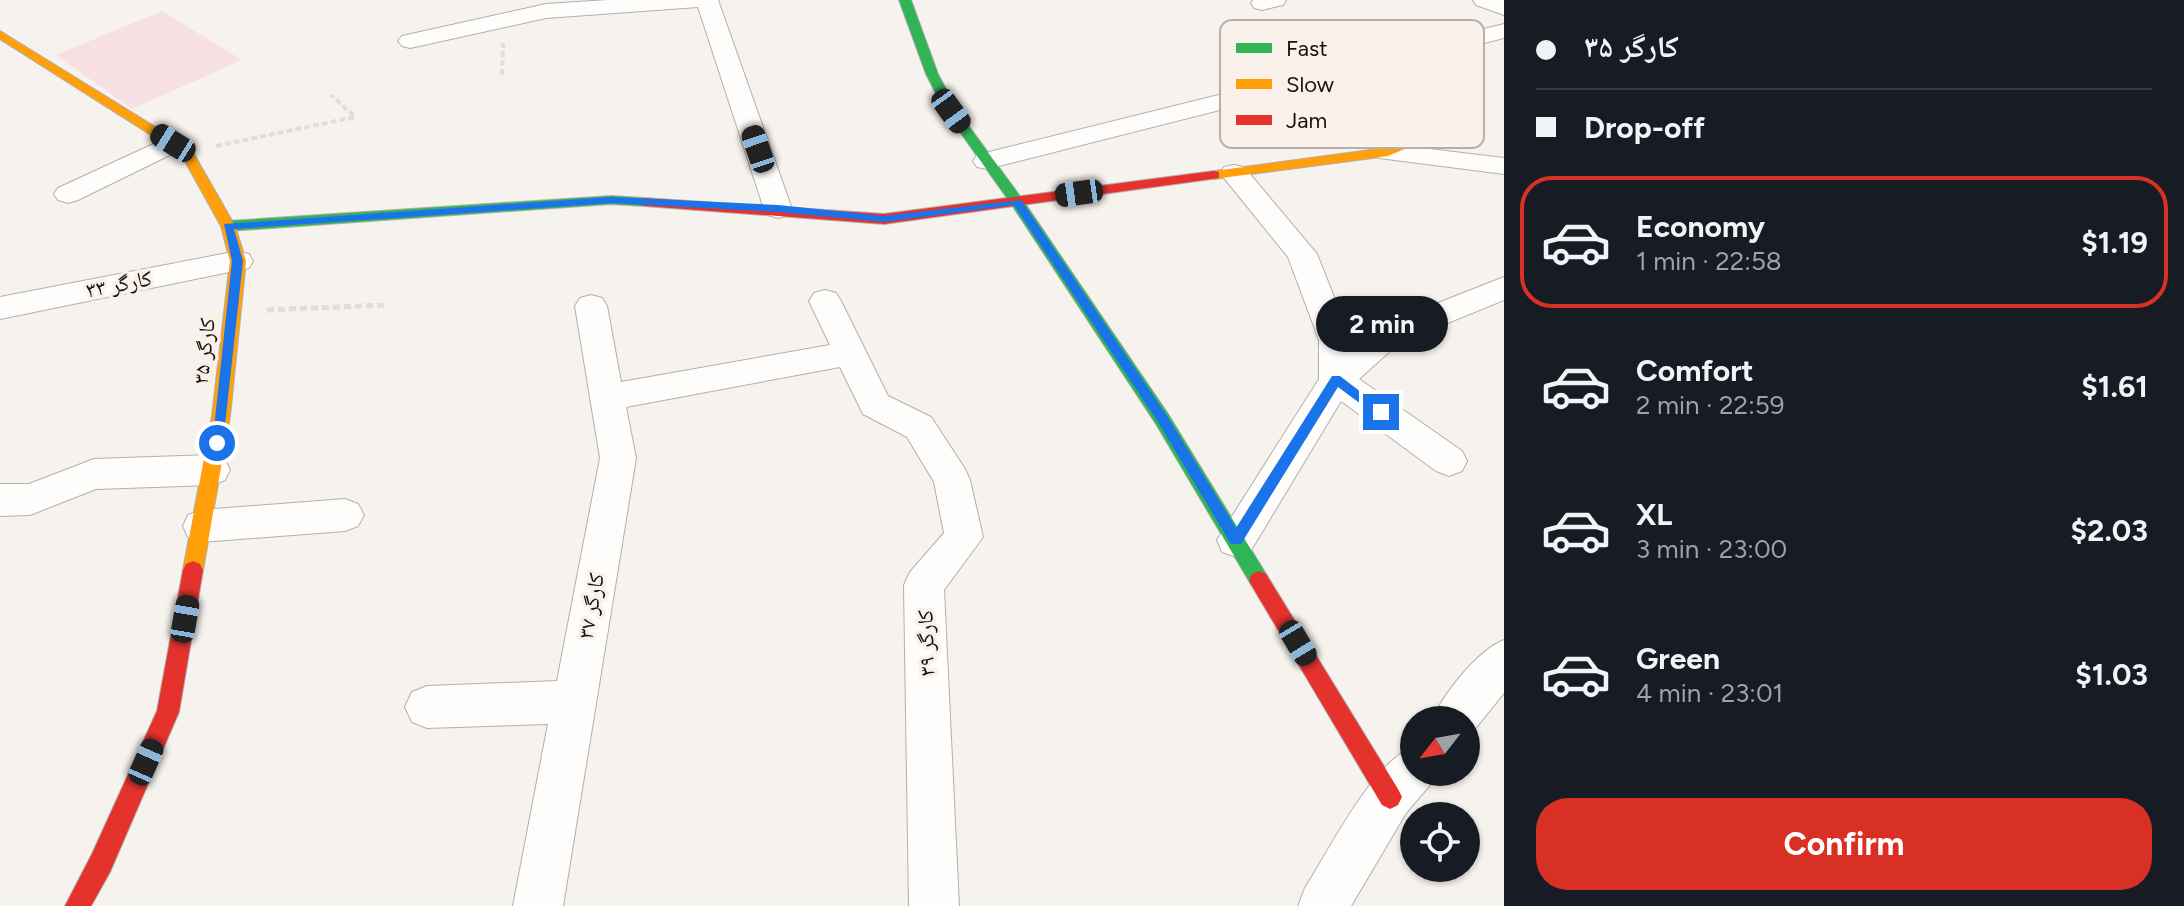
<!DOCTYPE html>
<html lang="en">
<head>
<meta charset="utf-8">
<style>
	body { margin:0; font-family:Figtree,"Noto Naskh Arabic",sans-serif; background:#20242c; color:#f1f3f6; height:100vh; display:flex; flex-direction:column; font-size:30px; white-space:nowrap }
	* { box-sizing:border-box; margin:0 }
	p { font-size:26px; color:#9ea1a6 }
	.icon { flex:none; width:44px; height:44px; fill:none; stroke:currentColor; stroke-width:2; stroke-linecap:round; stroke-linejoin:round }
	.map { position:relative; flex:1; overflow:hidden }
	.sheet { display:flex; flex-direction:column; background:#171b24; width:680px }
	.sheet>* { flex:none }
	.top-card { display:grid; align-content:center; height:176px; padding:0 32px; background:#171b24 }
	.needle { width:52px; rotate:239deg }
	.controls { position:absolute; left:1400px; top:706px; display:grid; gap:16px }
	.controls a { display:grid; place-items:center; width:80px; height:80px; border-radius:50%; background:#171b24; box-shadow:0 2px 6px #0004; font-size:40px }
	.end { position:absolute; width:36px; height:36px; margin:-18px; border:10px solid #1a73e8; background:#fff; box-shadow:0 0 0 4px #fff }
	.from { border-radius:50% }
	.bubble { position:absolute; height:56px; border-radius:28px; background:#171b24; box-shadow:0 2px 6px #0004; font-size:26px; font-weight:700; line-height:56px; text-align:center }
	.car { position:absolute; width:24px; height:48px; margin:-24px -12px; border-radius:10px; box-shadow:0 0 6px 2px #0007; background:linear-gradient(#222 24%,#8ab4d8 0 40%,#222 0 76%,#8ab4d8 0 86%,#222 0) }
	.top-card b { display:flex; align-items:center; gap:28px; height:76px; font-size:30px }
	.top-card b+b { border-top:2px solid #363941 }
	.top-card i { width:20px; height:20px; background:#f1f3f6 }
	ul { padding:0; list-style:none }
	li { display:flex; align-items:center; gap:24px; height:132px; margin:0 16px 12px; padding:0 16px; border:4px solid transparent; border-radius:32px }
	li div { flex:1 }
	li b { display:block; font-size:30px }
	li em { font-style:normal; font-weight:700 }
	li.on { border-color:#d93025 }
	li>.icon { width:72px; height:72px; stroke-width:1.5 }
	.button { display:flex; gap:16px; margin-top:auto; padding:16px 32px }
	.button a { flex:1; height:92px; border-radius:32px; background:#d93025; color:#fff; font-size:32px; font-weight:700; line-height:92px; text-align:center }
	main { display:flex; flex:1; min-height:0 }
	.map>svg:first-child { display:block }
</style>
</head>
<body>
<main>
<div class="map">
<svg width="1504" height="906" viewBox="0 0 1504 906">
	<rect width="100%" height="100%" fill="#f6f2ee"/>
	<path fill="#f7e0e4" d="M162 11 242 60 132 109 56 55Z"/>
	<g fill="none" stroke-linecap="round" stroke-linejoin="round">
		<defs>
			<g id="street">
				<path d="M608 0H718L792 209 788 215 778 218 768 215 764 209 698 7 546 18 410 48 402 46 398 41 402 36 546 4Z"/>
				<path d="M1253 0H1286L1283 5 1262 10 1254 8 1251 3Z"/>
				<path d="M1473 0H1504V15L1476 5Z"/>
				<path d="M1504 24V38L987 169 977 167 973 161 977 155Z"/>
				<path d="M173 135 182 137 186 143 182 149 78 200 68 203 58 200 54 194 58 188Z"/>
				<path d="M1388 144 1504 158V174L1379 158 1375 152 1379 146Z"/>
				<path d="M1234 165 1244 167 1317 254 1351 340 1352 348 1377 327 1504 277V300L1399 343 1359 379 1462 451 1467 461 1462 471 1449 476 1436 471 1341 401 1250 552 1236 557 1222 552 1217 540 1319 379V340L1288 257 1220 173 1224 167Z"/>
				<path d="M238 251 249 254 253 261 249 268 0 319V297Z"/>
				<path d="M825 290 836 293 841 301 888 396 931 417 965 469 970 480 983 537 944 590 959 906H909L904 585 910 572 944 533 934 482 907 437 863 414 840 367 626 407 636 458 563 906H513L548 724 427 728 412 722 405 707 412 692 427 686 557 681 600 458 575 306 580 298 591 295 602 298 607 306 621 382 830 345 809 301 814 293Z"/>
				<path d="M212 455 225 460 230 470 225 480 212 485 96 489 30 515 0 516V484H29L94 459Z"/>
				<path d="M345 499 358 504 364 515 358 526 345 531 202 542 188 537 183 526 188 515 202 510Z"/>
				<path d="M1504 640V693L1470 735 1466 737V720H1432C1443 694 1478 650 1504 640Z"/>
				<path d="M1414 746V772H1436L1430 785 1406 813 1351 906H1298L1305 888C1330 849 1372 763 1414 746Z"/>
			</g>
			<g id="fast">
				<path d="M899 0H911L938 74 957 110 1022 199 1168 414 1266 574 1269 580 1266 586 1259 589 1252 586 1156 424 1012 205 945 111 926 74Z"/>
				<path d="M611 196 644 198 651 202 644 206 611 204 228 231 221 226 228 221Z"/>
			</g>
			<g id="slow">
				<path d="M0 31 191 149 235 226 246 261 230 416 203 570 200 576 193 579 186 576 183 570 212 416 230 261 221 226 181 154 0 39Z"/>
				<path d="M1447 122 1452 123V129L1388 156 1214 179 1207 175 1214 171 1385 148Z"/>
			</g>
			<g id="jam">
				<path d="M1214 171 1219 172V178L884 224 644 206 637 202 644 198 884 214Z"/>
				<path d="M193 561 200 564 203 570 179 712 110 872 91 906H65L92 854 157 711 183 570 186 564Z"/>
				<path d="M1259 571 1266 574 1398 789 1402 797 1398 805 1390 809 1382 805 1252 586 1249 580 1252 574Z"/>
			</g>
		</defs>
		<use href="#street" stroke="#b3afad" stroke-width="2"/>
		<use href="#fast" stroke="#b3afad" stroke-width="2"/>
		<use href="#slow" stroke="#b3afad" stroke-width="2"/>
		<use href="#jam" stroke="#b3afad" stroke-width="2"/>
		<g stroke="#dfdedd" stroke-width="4" stroke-dasharray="6 3" stroke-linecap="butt">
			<path d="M502 75 503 43"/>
			<path d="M216 146 355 117 331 95"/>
		</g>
		<path stroke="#dfdedd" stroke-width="5" stroke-dasharray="7 4" stroke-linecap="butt" d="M267 310 386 305"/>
		<use href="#street" fill="#fefdfc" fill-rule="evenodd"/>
		<use href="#fast" fill="#30b455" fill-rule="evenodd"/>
		<use href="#slow" fill="#ff9f0a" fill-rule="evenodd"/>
		<use href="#jam" fill="#e5322d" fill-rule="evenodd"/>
	</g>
	<path fill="#1a73e8" d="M611 197 778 205 884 216 1021 200 1167 416 1236 528 1332 376H1340L1387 412 1381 417 1377 416 1338 387 1241 544H1231L1158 422 1014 205 884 222 778 212 611 203 234 229 243 261 223 443 221 447H212L232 261 224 224Z"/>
	<g text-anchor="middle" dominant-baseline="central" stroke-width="7" stroke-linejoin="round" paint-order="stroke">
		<g font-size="22" fill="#161311" stroke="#faf1eb">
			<text transform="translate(119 284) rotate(-11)">کارگر ۳۳</text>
			<text transform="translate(204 351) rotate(-84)">کارگر ۳۵</text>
			<text transform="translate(591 606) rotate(-80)">کارگر ۳۷</text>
			<text transform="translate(926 643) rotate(-92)">کارگر ۳۹</text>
		</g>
	</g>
	<rect x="1220" y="20" width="264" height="128" rx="12" fill="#faf1eb" stroke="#b6aeaa" stroke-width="2"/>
	<rect x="1236" y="43" width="36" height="10" fill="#30b455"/>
	<rect x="1236" y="79" width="36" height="10" fill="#ff9f0a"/>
	<rect x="1236" y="115" width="36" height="10" fill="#e5322d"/>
	<g font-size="22" fill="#161311">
		<text x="1286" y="56">Fast</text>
		<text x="1286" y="92">Slow</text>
		<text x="1286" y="128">Jam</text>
	</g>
</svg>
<div class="controls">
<a><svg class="needle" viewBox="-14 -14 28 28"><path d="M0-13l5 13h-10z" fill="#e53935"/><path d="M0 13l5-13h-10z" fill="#9ea1a6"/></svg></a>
<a><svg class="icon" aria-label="locate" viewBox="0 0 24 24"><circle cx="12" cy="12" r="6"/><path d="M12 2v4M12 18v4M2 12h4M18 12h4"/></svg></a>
</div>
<i class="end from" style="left:217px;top:443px"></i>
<i class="end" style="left:1381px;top:412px"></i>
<div class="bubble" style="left:1316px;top:296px;width:132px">2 min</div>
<i class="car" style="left:951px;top:111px;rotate:144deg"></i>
<i class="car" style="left:173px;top:143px;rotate:302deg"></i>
<i class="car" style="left:758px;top:149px;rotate:341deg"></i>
<i class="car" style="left:1079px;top:193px;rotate:262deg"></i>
<i class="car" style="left:185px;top:619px;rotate:10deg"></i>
<i class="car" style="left:1298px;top:643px;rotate:149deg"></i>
<i class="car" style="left:146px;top:762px;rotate:24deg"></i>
</div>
<section class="sheet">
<div class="top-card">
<b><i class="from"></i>کارگر ۳۵</b>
<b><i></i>Drop-off</b>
</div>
<ul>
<li class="on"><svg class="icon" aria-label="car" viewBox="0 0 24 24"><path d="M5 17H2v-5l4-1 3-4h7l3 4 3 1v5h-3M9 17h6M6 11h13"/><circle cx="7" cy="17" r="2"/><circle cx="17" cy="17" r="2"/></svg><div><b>Economy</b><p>1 min · 22:58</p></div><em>$1.19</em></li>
<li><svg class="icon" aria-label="car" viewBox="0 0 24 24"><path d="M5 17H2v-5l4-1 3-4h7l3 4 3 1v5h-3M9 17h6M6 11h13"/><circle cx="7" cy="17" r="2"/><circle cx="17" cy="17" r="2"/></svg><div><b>Comfort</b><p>2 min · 22:59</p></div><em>$1.61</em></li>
<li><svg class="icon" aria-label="car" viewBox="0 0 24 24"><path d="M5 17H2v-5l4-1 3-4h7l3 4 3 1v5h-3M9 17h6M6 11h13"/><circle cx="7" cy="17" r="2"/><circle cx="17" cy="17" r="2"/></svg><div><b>XL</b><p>3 min · 23:00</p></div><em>$2.03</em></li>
<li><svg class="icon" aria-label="car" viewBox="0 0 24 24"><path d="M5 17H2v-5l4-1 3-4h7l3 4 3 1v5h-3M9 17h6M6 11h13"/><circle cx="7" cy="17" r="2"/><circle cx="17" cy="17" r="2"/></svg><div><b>Green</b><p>4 min · 23:01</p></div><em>$1.03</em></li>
</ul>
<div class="button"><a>Confirm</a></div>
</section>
</main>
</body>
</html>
